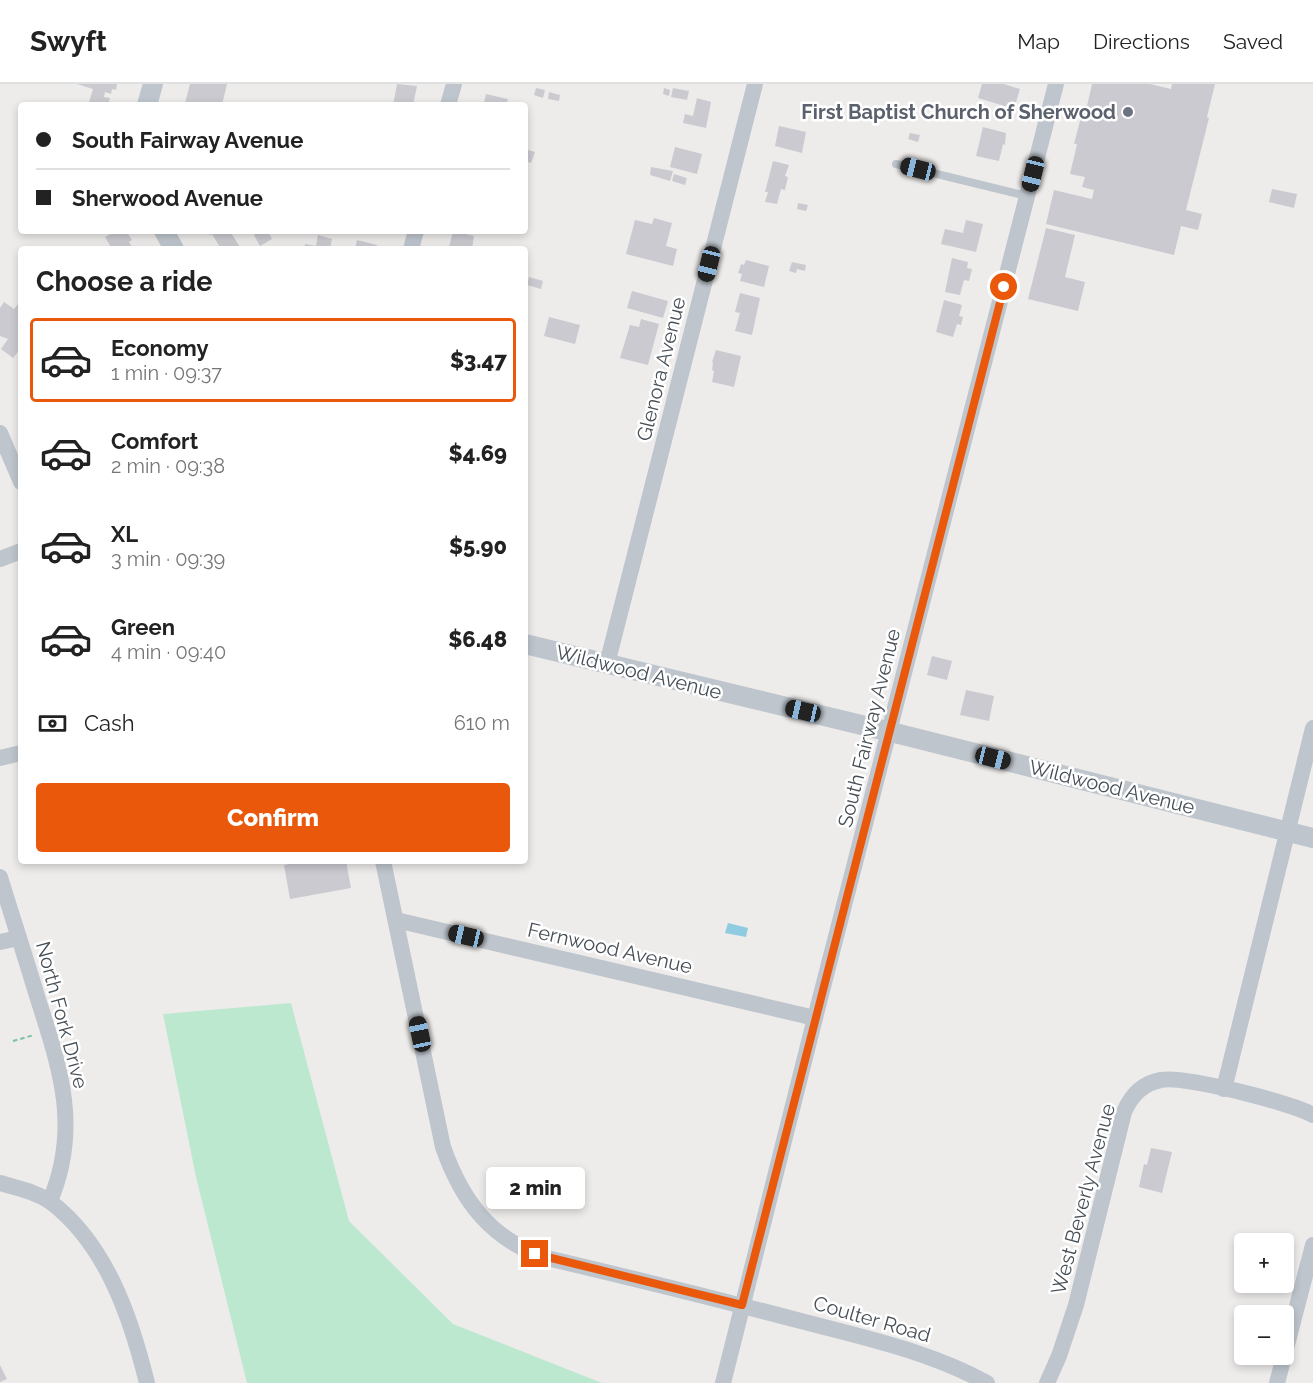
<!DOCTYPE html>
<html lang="en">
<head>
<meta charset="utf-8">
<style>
	body { margin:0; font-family:Raleway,sans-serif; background:#f6f6f6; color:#222; height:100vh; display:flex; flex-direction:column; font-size:22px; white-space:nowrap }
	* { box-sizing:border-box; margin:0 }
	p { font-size:20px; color:#767676 }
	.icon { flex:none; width:33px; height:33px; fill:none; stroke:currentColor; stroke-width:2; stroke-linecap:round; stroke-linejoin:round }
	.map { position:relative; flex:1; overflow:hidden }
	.details { position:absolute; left:18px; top:162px; width:510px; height:618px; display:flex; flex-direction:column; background:#fff; border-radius:6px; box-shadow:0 3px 9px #0003 }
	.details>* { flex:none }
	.hud { position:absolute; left:18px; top:18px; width:510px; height:132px; border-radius:6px; box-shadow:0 3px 9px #0003; display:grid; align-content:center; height:132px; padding:0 18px; background:#fff }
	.controls { position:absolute; left:1234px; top:1149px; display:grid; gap:12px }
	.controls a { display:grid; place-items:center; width:60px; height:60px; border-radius:6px; background:#fff; box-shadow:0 3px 9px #0003; font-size:30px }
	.end { position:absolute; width:27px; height:27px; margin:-14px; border:8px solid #ea580c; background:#fff; box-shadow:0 0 0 3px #fff }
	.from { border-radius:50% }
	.bubble { position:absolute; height:42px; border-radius:6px; background:#fff; box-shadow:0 3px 9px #0003; font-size:20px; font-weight:800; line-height:42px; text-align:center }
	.car { position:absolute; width:18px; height:36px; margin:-18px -9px; border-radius:8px; box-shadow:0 0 4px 2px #0007; background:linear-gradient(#222 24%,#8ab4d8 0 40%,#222 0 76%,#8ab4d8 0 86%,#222 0) }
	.hud b { display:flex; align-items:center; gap:21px; height:57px; font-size:22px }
	.hud b+b { border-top:2px solid #e0e0e0 }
	.hud i { width:15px; height:15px; background:#222 }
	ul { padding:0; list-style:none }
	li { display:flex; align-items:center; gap:18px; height:84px; margin:0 12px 9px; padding:0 6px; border:3px solid transparent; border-radius:6px }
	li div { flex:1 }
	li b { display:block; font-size:22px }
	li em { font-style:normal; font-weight:800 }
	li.current { border-color:#ea580c }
	li>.icon { width:54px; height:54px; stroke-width:1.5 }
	h2 { padding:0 18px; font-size:27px; line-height:72px }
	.pay { display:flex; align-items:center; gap:15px; height:66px; padding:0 18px; font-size:22px }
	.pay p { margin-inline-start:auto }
	.button { display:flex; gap:12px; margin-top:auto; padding:12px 18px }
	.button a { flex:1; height:69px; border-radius:6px; background:#ea580c; color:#fff; font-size:24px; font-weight:800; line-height:69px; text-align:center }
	header { display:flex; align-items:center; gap:36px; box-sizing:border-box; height:84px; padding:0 30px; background:#fff; border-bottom:2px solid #e0e0e0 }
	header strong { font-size:28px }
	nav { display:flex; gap:33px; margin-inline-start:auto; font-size:21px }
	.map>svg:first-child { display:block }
</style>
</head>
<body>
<header>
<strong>Swyft</strong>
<nav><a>Map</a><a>Directions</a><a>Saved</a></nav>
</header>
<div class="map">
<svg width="1313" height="1299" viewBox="0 0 1313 1299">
	<rect width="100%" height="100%" fill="#eeeceb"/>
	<path fill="#bde8d0" d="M291 919 349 1137 453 1240 602 1299H247L196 1093 163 930Z"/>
	<path fill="#8fcbe1" d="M728 839 748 844 746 853 725 849Z"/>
	<g fill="#cacad0">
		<path d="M77 0H117L116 6 112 5 111 10 105 8 104 13 110 14 108 21 89 18 93 5Z"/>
		<path d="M190 0H227L222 21 185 19Z"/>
		<path d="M397 0 417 2 413 21H393Z"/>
		<path d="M982 0H1004L1020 5 1014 25 978 14Z"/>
		<path d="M1092 0H1150L1171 5 1172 0H1215L1207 33 1209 34 1186 126 1202 130 1198 146 1181 142 1174 171 1046 140 1054 106 1092 115 1094 106 1082 103 1085 93 1070 90 1077 60H1074L1084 21 1087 22Z"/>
		<path d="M536 4 545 6 543 14 534 11Z"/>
		<path d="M664 4 670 6 669 12 663 10Z"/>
		<path d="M673 4 689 7 687 16 671 13Z"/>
		<path d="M549 8 560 11 559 17 548 15Z"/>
		<path d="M486 10 508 15 506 21 484 19Z"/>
		<path d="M697 14 711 18 706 44 683 39 685 30 693 32Z"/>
		<path d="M779 42 806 48 802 69 775 62Z"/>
		<path d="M983 43 1006 49 1005 61 1003 60 999 77 976 72Z"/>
		<path d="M910 49 920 51 918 58 908 55Z"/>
		<path d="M675 63 702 70 697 90 670 83Z"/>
		<path d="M525 65 535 68 531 79 525 77Z"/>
		<path d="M773 77 789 81 785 92 788 93 785 106 781 105 777 120 765 118 768 108H765Z"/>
		<path d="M651 83 673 87 670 97 650 91Z"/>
		<path d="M674 90 687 94 685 101 672 97Z"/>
		<path d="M1272 105 1297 110 1294 124 1269 118Z"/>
		<path d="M798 119 808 121 806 127 797 125Z"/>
		<path d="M654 134 672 139 666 162 677 165 673 182 626 170 635 136 652 140Z"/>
		<path d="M966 136 983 140 976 168 941 160 945 145 963 149Z"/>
		<path d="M1046 144 1075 151 1065 193 1085 198 1078 227 1028 215Z"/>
		<path d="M116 147H123L125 150 127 148 132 156 129 158 132 163 112 165 105 153Z"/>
		<path d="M208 147H230L241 165H221L212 150 210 151Z"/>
		<path d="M261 147H268L272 155 260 162 254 151Z"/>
		<path d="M453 147 474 152 472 165H455L449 163Z"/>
		<path d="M318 151 332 155 330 165H304L305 160 316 162Z"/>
		<path d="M357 156 377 161 376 165H355Z"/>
		<path d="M952 174 968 178 967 184 972 185 969 197 964 196 960 211 945 208Z"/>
		<path d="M746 176 769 182 764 203 740 197 742 190 738 189 741 180 744 181Z"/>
		<path d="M792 178 806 181 805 187 797 185 796 189 789 187Z"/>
		<path d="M529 193 543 197 541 205 527 201Z"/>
		<path d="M632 207 668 217 663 234 627 224Z"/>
		<path d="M740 209 760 214 752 251 735 247 740 229 735 228Z"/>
		<path d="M944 216 962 221 959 232 963 233 961 241 957 240 953 253 936 248Z"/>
		<path d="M4 218 14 225 18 220H21V264L13 274 1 265 8 255 0 252V224Z"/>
		<path d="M549 233 580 241 575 260 544 252Z"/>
		<path d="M641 235 659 240 648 281 620 274 630 241 639 243Z"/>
		<path d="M716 266 741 272 734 303 712 298 714 287 712 286 713 279 712 278Z"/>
		<path d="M932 572 952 577 947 596 927 591Z"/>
		<path d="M966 606 994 612 989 637 960 631Z"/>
		<path d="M305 777H346L351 804 290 815 284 781Z"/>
		<path d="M1151 1064 1172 1068 1162 1109 1139 1103 1144 1080 1147 1081Z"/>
		<path d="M0 1281 7 1295 0 1298Z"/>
	</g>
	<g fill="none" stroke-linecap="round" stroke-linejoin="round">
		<path stroke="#79c2a2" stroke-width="2" stroke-dasharray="4.5 3" stroke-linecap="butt" d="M13 957 34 951"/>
		<path stroke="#bec5cc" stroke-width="8" d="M896 80 1027 112"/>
		<g stroke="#bec5cc" stroke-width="16">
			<path d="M448 21 454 0"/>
			<path d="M411 165 416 147"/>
			<path d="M0 349 21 398"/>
			<path d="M0 475 21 467"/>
			<path d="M607 580 755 0"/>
			<path d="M0 674 21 669"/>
			<path d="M383 777 443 1063C462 1117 491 1156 547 1174 632 1194 717 1215 801 1237 865 1254 928 1267 987 1299"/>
			<path d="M0 793C12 832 25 872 37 912 60 984 81 1043 50 1117"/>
			<path d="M396 836 815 934"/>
			<path d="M0 858 19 854"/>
			<path d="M1224 1005 1313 644"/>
			<path d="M0 1099C16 1104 38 1108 52 1119 107 1162 131 1234 147 1299"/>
			<path d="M723 1299 815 934 1056 0"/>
			<path d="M1047 1299 1059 1272 1076 1221 1124 1028C1131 1012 1143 999 1161 996 1183 991 1292 1019 1313 1031"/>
			<path d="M1277 1299 1313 1161"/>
		</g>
		<g stroke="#bec5cc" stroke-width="20">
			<path d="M147 21 153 0"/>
			<path d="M164 147 174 165"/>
			<path d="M525 560 903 651 1313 754"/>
		</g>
	</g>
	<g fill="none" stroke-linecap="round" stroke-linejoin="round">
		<path stroke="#ea580c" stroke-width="8" d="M535 1170 742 1221 1004 203"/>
	</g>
	<circle fill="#6b7280" stroke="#fff" stroke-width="2" cx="1128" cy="28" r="6"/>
	<g text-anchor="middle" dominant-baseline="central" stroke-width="5" stroke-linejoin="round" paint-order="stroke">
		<g font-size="20" font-weight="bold" fill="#5b616d" stroke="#fff" text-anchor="end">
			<text x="1116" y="28">First Baptist Church of Sherwood</text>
		</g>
		<g font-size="20" fill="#464e56" stroke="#fff">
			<text transform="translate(661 285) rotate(-76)">Glenora Avenue</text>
			<text transform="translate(639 588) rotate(14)">Wildwood Avenue</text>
			<text transform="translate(869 644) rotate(-76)">South Fairway Avenue</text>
			<text transform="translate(1112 703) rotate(14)">Wildwood Avenue</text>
			<text transform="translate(610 864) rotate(13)">Fernwood Avenue</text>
			<text transform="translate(62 931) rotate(75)">North Fork Drive</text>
			<text transform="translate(1083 1115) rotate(-75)">West Beverly Avenue</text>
			<text transform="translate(872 1235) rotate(16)">Coulter Road</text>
		</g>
	</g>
</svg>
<div class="controls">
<a>+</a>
<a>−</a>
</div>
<i class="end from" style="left:1004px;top:203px"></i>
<i class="end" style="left:535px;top:1170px"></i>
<div class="bubble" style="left:486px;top:1083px;width:99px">2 min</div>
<i class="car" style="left:918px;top:85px;rotate:284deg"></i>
<i class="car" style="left:1033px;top:90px;rotate:194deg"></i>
<i class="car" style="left:709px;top:180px;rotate:194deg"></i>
<i class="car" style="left:803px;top:627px;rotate:283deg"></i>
<i class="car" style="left:993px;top:674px;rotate:104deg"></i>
<i class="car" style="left:466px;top:852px;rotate:283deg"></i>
<i class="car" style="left:420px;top:950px;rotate:348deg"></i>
<div class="hud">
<b><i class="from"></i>South Fairway Avenue</b>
<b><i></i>Sherwood Avenue</b>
</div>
<section class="details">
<h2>Choose a ride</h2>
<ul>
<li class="current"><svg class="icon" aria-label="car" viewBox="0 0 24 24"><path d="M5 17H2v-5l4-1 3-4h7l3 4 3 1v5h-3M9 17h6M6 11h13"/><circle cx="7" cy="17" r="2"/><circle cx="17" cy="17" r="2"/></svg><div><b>Economy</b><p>1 min · 09:37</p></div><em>$3.47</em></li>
<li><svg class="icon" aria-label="car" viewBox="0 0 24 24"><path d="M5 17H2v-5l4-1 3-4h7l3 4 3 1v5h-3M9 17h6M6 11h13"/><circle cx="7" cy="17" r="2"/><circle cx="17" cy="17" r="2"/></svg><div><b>Comfort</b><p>2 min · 09:38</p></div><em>$4.69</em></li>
<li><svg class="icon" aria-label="car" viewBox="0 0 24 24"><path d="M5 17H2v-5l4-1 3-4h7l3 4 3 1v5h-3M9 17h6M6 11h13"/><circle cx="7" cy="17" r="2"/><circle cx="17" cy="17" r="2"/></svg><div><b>XL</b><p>3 min · 09:39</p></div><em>$5.90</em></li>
<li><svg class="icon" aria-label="car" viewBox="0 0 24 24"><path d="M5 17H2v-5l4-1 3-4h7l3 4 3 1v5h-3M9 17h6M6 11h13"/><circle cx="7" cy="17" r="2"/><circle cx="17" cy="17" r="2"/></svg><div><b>Green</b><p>4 min · 09:40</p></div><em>$6.48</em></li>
</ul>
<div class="pay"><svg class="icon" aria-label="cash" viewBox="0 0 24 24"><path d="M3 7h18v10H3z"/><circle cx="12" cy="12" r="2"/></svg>Cash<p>610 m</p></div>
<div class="button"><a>Confirm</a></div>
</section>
</div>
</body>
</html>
